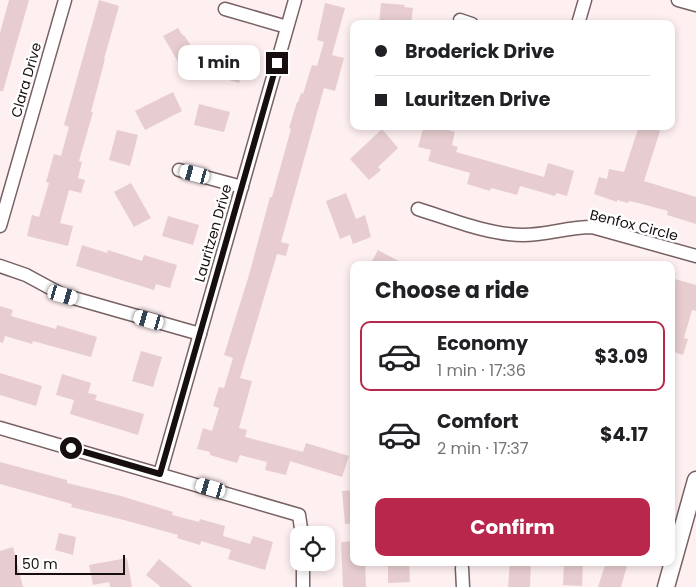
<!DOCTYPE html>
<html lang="en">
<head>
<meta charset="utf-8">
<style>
	body { margin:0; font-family:Poppins,sans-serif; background:#f2f2f2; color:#202124; height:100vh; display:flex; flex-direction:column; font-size:19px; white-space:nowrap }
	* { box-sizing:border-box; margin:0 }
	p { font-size:16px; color:#757577 }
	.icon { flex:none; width:28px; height:28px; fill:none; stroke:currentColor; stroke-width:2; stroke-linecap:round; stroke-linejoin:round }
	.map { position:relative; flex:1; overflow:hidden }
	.details { position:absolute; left:350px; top:261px; width:325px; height:305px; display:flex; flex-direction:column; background:#fff; border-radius:10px; box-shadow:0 2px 8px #0003 }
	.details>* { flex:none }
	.banner { position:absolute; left:350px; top:20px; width:325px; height:110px; border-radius:10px; box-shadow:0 2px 8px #0003; display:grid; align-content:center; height:110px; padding:0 25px; background:#fff }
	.fabs { position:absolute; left:290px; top:526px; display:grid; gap:10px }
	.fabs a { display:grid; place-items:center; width:45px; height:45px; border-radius:10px; background:#fff; box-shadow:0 2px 8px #0003; font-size:25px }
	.scale { position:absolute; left:15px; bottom:12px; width:110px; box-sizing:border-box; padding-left:5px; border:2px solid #170f0f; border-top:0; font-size:14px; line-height:18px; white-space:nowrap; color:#170f0f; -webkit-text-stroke:4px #fff; paint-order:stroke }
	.end { position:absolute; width:22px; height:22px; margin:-11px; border:6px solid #170f0f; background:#fff; box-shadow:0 0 0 2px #fff }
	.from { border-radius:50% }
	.bubble { position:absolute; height:35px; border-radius:10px; background:#fff; box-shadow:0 2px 8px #0003; font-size:16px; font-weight:700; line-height:35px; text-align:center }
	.car { position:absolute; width:15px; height:30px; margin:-15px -8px; border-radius:6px; box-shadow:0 0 4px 1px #0007; background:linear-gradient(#fff 24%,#345 0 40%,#fff 0 76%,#345 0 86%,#fff 0) }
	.banner b { display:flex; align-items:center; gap:18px; height:48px; font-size:19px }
	.banner b+b { border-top:1px solid #e0e0e0 }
	.banner i { width:12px; height:12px; background:#202124 }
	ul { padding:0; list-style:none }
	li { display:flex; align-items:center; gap:15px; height:70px; margin:0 10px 8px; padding:0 15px; border:2px solid transparent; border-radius:10px }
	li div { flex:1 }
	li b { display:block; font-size:19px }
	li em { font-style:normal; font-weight:700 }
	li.active { border-color:#b9284c }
	li>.icon { width:45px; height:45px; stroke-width:1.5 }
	h2 { padding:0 25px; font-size:22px; line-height:60px }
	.button { display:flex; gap:10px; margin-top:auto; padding:10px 25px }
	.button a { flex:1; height:58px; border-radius:10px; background:#b9284c; color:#fff; font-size:20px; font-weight:700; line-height:58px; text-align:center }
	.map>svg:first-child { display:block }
</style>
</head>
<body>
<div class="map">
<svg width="696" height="587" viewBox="0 0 696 587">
	<rect width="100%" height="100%" fill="#feeff0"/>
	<g fill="#e7cdcf">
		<path d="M9 0H29L3 91H0V33Z"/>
		<path d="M99 0 119 6 104 59H105L91 112H93L79 161 82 162 78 178 85 180 81 193 69 190 60 223 73 226 68 246 27 236 32 215 39 217 49 183 46 182 54 154 61 156 69 127 64 125Z"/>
		<path d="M325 3 345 8 332 55 344 58 335 91 324 88 281 242 289 244 286 256 277 254 240 378 252 381 239 428 247 430 245 437 303 452 306 443 349 456 342 477 290 461 286 475 265 470 267 462 240 455 237 463 210 455V452L197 449 203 428 212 431 219 408 213 406 219 387 224 388 233 358 224 355 249 275 270 197H272L291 129 289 128 297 102H298L301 93 303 94 312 65 317 66 324 42 317 40Z"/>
		<path d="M381 3 405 5 404 7 413 8 411 24H379Z"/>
		<path d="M178 28 183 36 184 35 198 57 181 67 163 36Z"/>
		<path d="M215 55 245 64 239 83 209 74Z"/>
		<path d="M173 92 182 111 145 130 135 111Z"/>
		<path d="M199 104 230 112 224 132 194 125Z"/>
		<path d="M424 126H435L455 132 452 145 458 147 456 152 544 177 548 163 574 171 567 196 556 193 555 196 520 186 517 195 491 188 490 191 467 184 470 173 428 161 431 150 418 147Z"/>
		<path d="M639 126H646L660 131 644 181 696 197V224L667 215 668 211 638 203 629 201 628 203 617 200V202L594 194 599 177 607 179 609 169 624 172Z"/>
		<path d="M382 129 398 148 378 167 381 170 369 180 350 159Z"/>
		<path d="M117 130 138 135 130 166 109 160Z"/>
		<path d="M131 183 151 218 134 227 114 192Z"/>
		<path d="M346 193 356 219 365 215 371 237 353 244 350 235 340 239 326 201Z"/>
		<path d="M168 216 199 225 193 245 162 236Z"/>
		<path d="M82 245 107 253 108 250 142 261 144 255 177 265 170 288 156 284 154 290 76 266Z"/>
		<path d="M378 250 406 265H370Z"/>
		<path d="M671 278 696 285V311L692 310 684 338 688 339 683 355 671 351Z"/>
		<path d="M0 306 13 310 11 316 56 329 57 325 97 337 91 357 33 341 32 344 5 336 3 343 0 342Z"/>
		<path d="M141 351 162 357 153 387 132 381Z"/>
		<path d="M0 373 42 386 36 406 0 395Z"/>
		<path d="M62 374 91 383 88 393 97 395 95 400 144 414 138 435 70 414 74 400 56 395Z"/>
		<path d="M0 462 67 480V483L121 496 173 512 172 515 199 522 200 519 225 526 223 536 250 544 253 536 273 542 265 570 228 559 231 550 201 541 200 545 177 538 178 535 124 520 71 507 72 504 0 484Z"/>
		<path d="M354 490V523L345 524 342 491Z"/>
		<path d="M59 533 76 537 73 555 55 550Z"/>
		<path d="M354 541V562H365L366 587H343L341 542Z"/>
		<path d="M13 547 23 587H0V551Z"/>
		<path d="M127 558 132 587H110L109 582 93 585 89 565Z"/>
		<path d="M159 559 193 587H161L146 575Z"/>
		<path d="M388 562H409L410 582 388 583Z"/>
		<path d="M510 562H531L530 587H508Z"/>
		<path d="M564 562H583L582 586 563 585Z"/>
		<path d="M606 562H628L621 587H598Z"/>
	</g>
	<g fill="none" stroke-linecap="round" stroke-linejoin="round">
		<defs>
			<g id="minor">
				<path d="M678 0 696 5"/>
				<path d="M225 9 287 27"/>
				<path d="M460 20 472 24"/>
				<path d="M578 24 585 0"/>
				<path d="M179 170 242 187"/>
				<path d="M418 209C450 219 489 235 523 235 546 235 568 227 592 227L696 256"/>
				<path d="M0 226 65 0"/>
				<path d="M0 266 26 275 63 295 200 334"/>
				<path d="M0 428 299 515 302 535"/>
				<path d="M160 474 295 0"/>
				<path d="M303 562V587"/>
				<path d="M462 568 463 587"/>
			</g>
			<path id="tertiary" d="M666 587 696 480"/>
		</defs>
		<use href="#minor" stroke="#776163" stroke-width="15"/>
		<use href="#tertiary" stroke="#776163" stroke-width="19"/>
		<use href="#minor" stroke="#fff" stroke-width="12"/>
		<use href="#tertiary" stroke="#fff" stroke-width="16"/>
	</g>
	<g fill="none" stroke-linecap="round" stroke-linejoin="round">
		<path stroke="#170f0f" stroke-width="6" d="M71 448 160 474 277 63"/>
	</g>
	<g text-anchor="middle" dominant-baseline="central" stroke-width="5" stroke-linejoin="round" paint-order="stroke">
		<g font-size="14" fill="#170f0f" stroke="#fff">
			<text transform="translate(26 80) rotate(-74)">Clara Drive</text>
			<text transform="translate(634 225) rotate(14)">Benfox Circle</text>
			<text transform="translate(213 233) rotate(-74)">Lauritzen Drive</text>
		</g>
	</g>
</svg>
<div class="fabs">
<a><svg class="icon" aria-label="locate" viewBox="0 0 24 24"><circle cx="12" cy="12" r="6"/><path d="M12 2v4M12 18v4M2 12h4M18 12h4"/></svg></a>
</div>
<div class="scale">50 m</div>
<i class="end from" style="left:71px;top:448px"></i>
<i class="end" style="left:277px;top:63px"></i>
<div class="bubble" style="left:178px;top:45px;width:82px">1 min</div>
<i class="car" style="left:195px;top:174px;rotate:285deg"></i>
<i class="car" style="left:63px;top:295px;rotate:106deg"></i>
<i class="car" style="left:149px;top:320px;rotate:286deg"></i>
<i class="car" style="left:211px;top:488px;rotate:286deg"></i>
<div class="banner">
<b><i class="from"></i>Broderick Drive</b>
<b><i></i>Lauritzen Drive</b>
</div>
<section class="details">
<h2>Choose a ride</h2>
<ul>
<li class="active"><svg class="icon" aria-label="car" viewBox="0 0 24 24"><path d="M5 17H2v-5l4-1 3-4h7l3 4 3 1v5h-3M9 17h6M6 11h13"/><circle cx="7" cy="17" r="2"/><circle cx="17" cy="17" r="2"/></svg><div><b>Economy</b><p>1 min · 17:36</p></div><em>$3.09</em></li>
<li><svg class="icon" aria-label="car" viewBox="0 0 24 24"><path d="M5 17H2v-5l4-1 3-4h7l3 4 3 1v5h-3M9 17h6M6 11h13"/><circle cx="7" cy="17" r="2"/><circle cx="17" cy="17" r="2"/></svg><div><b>Comfort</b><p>2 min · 17:37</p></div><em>$4.17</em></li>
</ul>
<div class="button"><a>Confirm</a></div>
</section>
</div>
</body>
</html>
